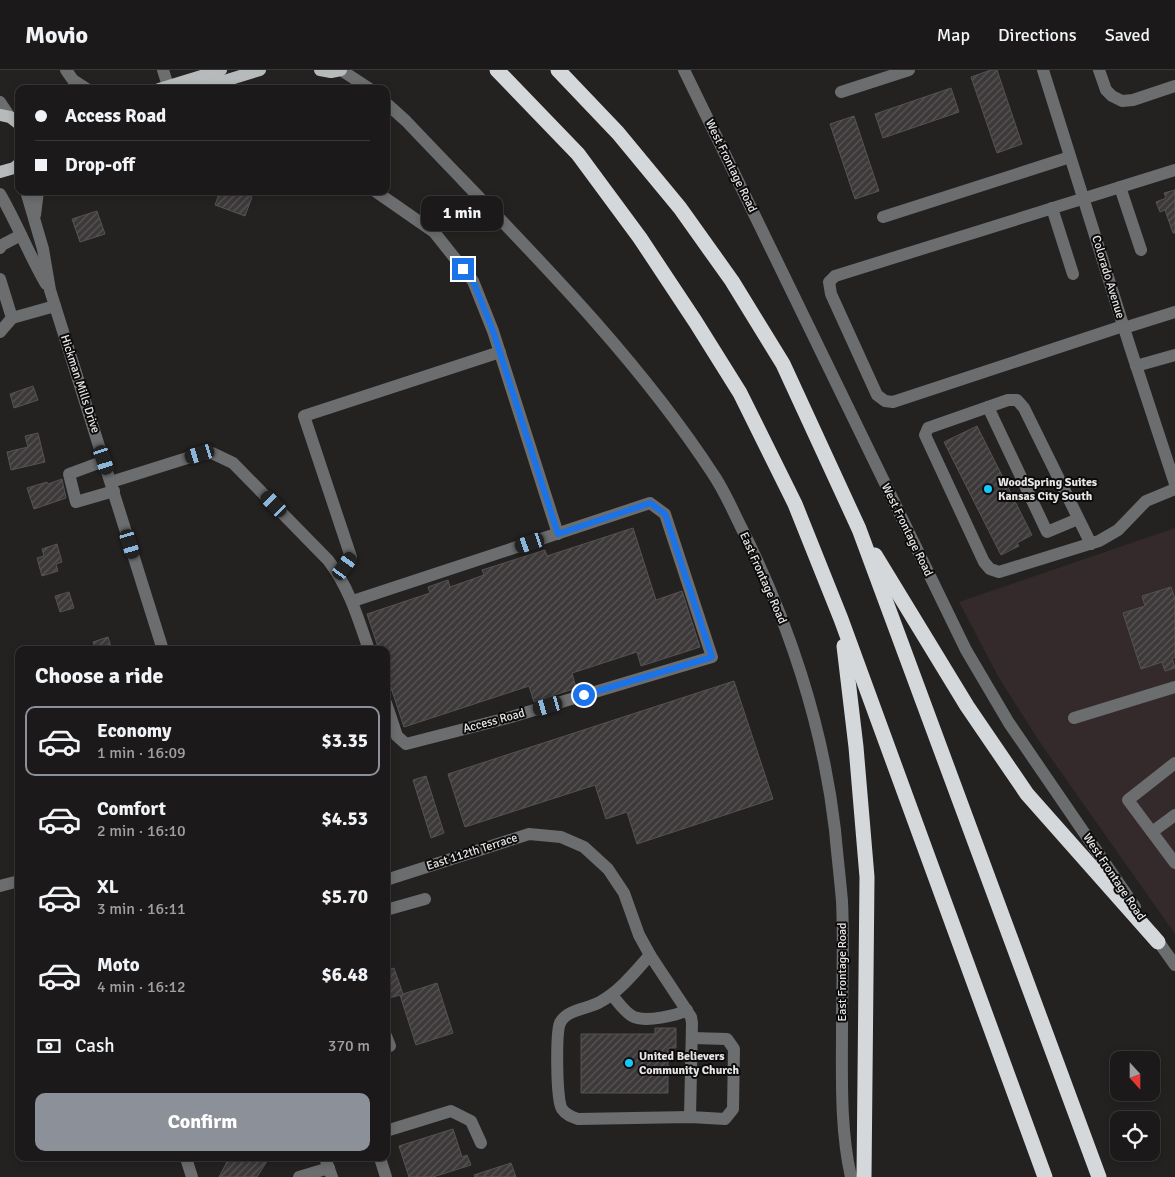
<!DOCTYPE html>
<html lang="en">
<head>
<meta charset="utf-8">
<style>
	body { margin:0; font-family:Signika,sans-serif; background:#242222; color:#f1f3f6; height:100vh; display:flex; flex-direction:column; font-size:19px; white-space:nowrap }
	* { box-sizing:border-box; margin:0 }
	p { font-size:16px; color:#a0a0a2 }
	.icon { flex:none; width:28px; height:28px; fill:none; stroke:currentColor; stroke-width:2; stroke-linecap:round; stroke-linejoin:round }
	.map { position:relative; flex:1; overflow:hidden }
	.side { position:absolute; left:15px; top:576px; width:375px; height:515px; display:flex; flex-direction:column; background:#1b1919; border-radius:10px; box-shadow:0 2px 8px #0003,0 0 0 1px #393838 }
	.side>* { flex:none }
	.banner { position:absolute; left:15px; top:15px; width:375px; height:110px; border-radius:10px; box-shadow:0 2px 8px #0003,0 0 0 1px #393838; display:grid; align-content:center; height:110px; padding:0 20px; background:#1b1919 }
	.needle { width:32px; rotate:159deg }
	.buttons { position:absolute; left:1110px; top:981px; display:grid; gap:10px }
	.buttons a { display:grid; place-items:center; width:50px; height:50px; border-radius:10px; background:#1b1919; box-shadow:0 2px 8px #0003,0 0 0 1px #393838; font-size:25px }
	.end { position:absolute; width:22px; height:22px; margin:-11px; border:6px solid #1a73e8; background:#fff; box-shadow:0 0 0 2px #fff }
	.from { border-radius:50% }
	.bubble { position:absolute; height:35px; border-radius:10px; background:#1b1919; box-shadow:0 2px 8px #0003,0 0 0 1px #393838; font-size:16px; font-weight:700; line-height:35px; text-align:center }
	.car { position:absolute; width:15px; height:30px; margin:-15px -8px; border-radius:6px; box-shadow:0 0 4px 1px #0007; background:linear-gradient(#222 24%,#8ab4d8 0 40%,#222 0 76%,#8ab4d8 0 86%,#222 0) }
	.banner b { display:flex; align-items:center; gap:18px; height:48px; font-size:19px }
	.banner b+b { border-top:1px solid #393838 }
	.banner i { width:12px; height:12px; background:#f1f3f6 }
	ul { padding:0; list-style:none }
	li { display:flex; align-items:center; gap:15px; height:70px; margin:0 10px 8px; padding:0 10px; border:2px solid transparent; border-radius:10px }
	li div { flex:1 }
	li b { display:block; font-size:19px }
	li em { font-style:normal; font-weight:700 }
	li.selected { border-color:#8c9099 }
	li>.icon { width:45px; height:45px; stroke-width:1.5 }
	h2 { padding:0 20px; font-size:22px; line-height:60px }
	.pay { display:flex; align-items:center; gap:12px; height:55px; padding:0 20px; font-size:19px }
	.pay p { margin-inline-start:auto }
	.button { display:flex; gap:10px; margin-top:auto; padding:10px 20px }
	.button a { flex:1; height:58px; border-radius:10px; background:#8c9099; color:#fff; font-size:20px; font-weight:700; line-height:58px; text-align:center }
	header { display:flex; align-items:center; gap:30px; box-sizing:border-box; height:70px; padding:0 25px; background:#1b1919; border-bottom:1px solid #393838 }
	header strong { font-size:24px }
	nav { display:flex; gap:28px; margin-inline-start:auto; font-size:18px }
	.map>svg:first-child { display:block }
</style>
</head>
<body>
<header>
<strong>Movio</strong>
<nav><a>Map</a><a>Directions</a><a>Saved</a></nav>
</header>
<div class="map">
<svg width="1175" height="1107" viewBox="0 0 1175 1107">
	<defs>
		<pattern id="building-hatch" width="6" height="6" patternUnits="userSpaceOnUse" patternTransform="scale(1.25)"><rect width="6" height="6" fill="#3d393a"/><path d="M-1 1l2-2M0 6l6-6M5 7l2-2" fill="none" stroke="#595656"/></pattern>
	</defs>
	<rect width="100%" height="100%" fill="#242121"/>
	<path fill="#342a2b" d="M1175 458V864L1039 671 999 608 959 532Z"/>
	<g fill="url(#building-hatch)" stroke="#565252">
		<path d="M991 0H997L1022 74 997 83 971 7Z"/>
		<path d="M951 18 959 42 883 68 875 44Z"/>
		<path d="M854 46 879 121 855 129 830 54Z"/>
		<path d="M1175 120V163H1173L1165 140 1160 142 1156 132 1166 128 1164 123Z"/>
		<path d="M220 121H236L252 127 245 146 215 135Z"/>
		<path d="M97 141 105 164 80 172 72 149Z"/>
		<path d="M33 316 38 330 14 338 10 324Z"/>
		<path d="M977 356 1032 465 1017 473 1019 476 1001 485 944 372Z"/>
		<path d="M38 363 45 392 11 400 7 382 28 377 25 366Z"/>
		<path d="M62 409 66 428 34 439 27 418 47 412 48 414Z"/>
		<path d="M633 458 656 530 682 521 700 577 641 596 637 582 572 603 576 618 534 632 529 616 404 657 386 603V580H379L367 544 430 523 428 517 448 510 450 517 484 505 482 500 545 480 547 486Z"/>
		<path d="M57 474 62 492 56 494 58 501 42 506 37 488 44 486 42 479Z"/>
		<path d="M1171 517 1175 529V587L1172 588 1175 598 1165 601 1162 592 1141 599 1123 543 1145 536 1142 526Z"/>
		<path d="M69 522 74 538 60 542 55 526Z"/>
		<path d="M108 567 112 580H95L93 572Z"/>
		<path d="M734 611 773 729 637 774 627 742 606 749 595 715 465 757 448 704Z"/>
		<path d="M426 706 444 763 431 768 413 710Z"/>
		<path d="M394 898 403 924 437 913 453 963 416 975 400 925 386 929V901Z"/>
		<path d="M655 958H676V978H668V1023H581V964H655Z"/>
		<path d="M453 1059 462 1087 467 1085 471 1095 433 1107H409L399 1076Z"/>
		<path d="M229 1088H269L257 1107H219Z"/>
		<path d="M511 1093 516 1107H475L474 1105Z"/>
	</g>
	<g fill="none" stroke-linecap="round" stroke-linejoin="round">
		<g stroke="#6b6d6e" stroke-width="12">
			<path d="M66 0 73 10 87 19"/>
			<path d="M163 0 168 16"/>
			<path d="M341 0 370 19"/>
			<path d="M684 0 966 580 1009 653 1135 837"/>
			<path d="M1043 0 1130 277 1175 414"/>
			<path d="M1099 0 1106 20 1112 26 1122 31 1133 30 1175 16"/>
			<path d="M841 22 909 0"/>
			<path d="M0 32 10 47"/>
			<path d="M386 33 406 51C511 162 629 275 713 404 724 420 732 439 741 457 788 550 823 655 835 760 837 783 840 808 842 831 844 873 842 916 842 958 842 1007 840 1059 851 1107"/>
			<path d="M1120 117 1141 180"/>
			<path d="M26 121 43 179 50 220 163 580"/>
			<path d="M375 121 434 162 473 211 493 261 558 464"/>
			<path d="M0 124C17 153 29 185 46 214"/>
			<path d="M1052 138 1073 204"/>
			<path d="M35 145 38 121"/>
			<path d="M883 147 1070 87"/>
			<path d="M0 178 2 175 21 165"/>
			<path d="M0 209 12 248 55 236"/>
			<path d="M1123 256 893 332 885 331 877 325 831 224 829 212 835 206 1175 100"/>
			<path d="M1124 258 1175 242"/>
			<path d="M0 262 12 248"/>
			<path d="M1136 296 1175 285"/>
			<path d="M988 337 1047 462 1078 449"/>
			<path d="M104 391 69 404 76 432 114 421"/>
			<path d="M111 412 200 384 212 383 233 393 328 490C349 517 358 548 369 580"/>
			<path d="M1091 474 1024 338 1017 330H1008L928 358 925 365 984 492 990 499 999 502 1099 471 1118 460 1146 431 1175 419"/>
			<path d="M339 504 351 487 304 346 500 282"/>
			<path d="M353 531 650 433 665 444 712 587 511 647 406 674 397 666 386 633"/>
			<path d="M1074 648 1175 617"/>
			<path d="M1175 693 1128 730 1175 793"/>
			<path d="M1152 762 1175 745"/>
			<path d="M386 810 529 764 561 767 584 777 608 799 624 823 639 865 650 885 691 947 692 953 690 1047"/>
			<path d="M0 816 19 811"/>
			<path d="M386 840 425 829"/>
			<path d="M1153 864 1175 895"/>
			<path d="M650 885C635 902 620 921 600 932 588 939 567 939 560 953 556 962 556 1031 562 1039 566 1045 572 1047 578 1049L690 1047 725 1049 733 1039 734 979 727 969 692 968"/>
			<path d="M612 925C618 932 625 943 634 947 646 952 676 946 687 940"/>
			<path d="M386 966 390 976"/>
			<path d="M386 1061 451 1041 471 1051 481 1073"/>
			<path d="M186 1088 192 1107"/>
			<path d="M325 1088 332 1107"/>
			<path d="M380 1088 386 1107"/>
			<path d="M299 1107 329 1098"/>
		</g>
		<g stroke="#b6babb" stroke-width="12">
			<path d="M320 0 331 2 341 0"/>
			<path d="M159 19 221 0"/>
			<path d="M198 19 260 0"/>
			<path d="M0 45 10 47 19 54"/>
			<path d="M0 102 14 98 19 94"/>
		</g>
		<g stroke="#d4d8da" stroke-width="15">
			<path d="M497 0 578 84 640 168 695 251 740 323 795 434 841 549 1045 1107"/>
			<path d="M558 0 618 63 680 138 732 211 783 294 859 459 1099 1107"/>
			<path d="M875 485 967 636 1027 724 1158 872"/>
			<path d="M844 576 856 677 867 807 864 1107"/>
		</g>
	</g>
	<g fill="none" stroke-linecap="round" stroke-linejoin="round">
		<path stroke="#1a73e8" stroke-width="6" d="M463 199 473 211 493 261 558 464 650 433 665 444 712 587 584 625"/>
	</g>
	<g fill="#15cafb" stroke="#0c0b0b" stroke-width="2">
		<circle cx="988" cy="419" r="5"/>
		<circle cx="629" cy="993" r="5"/>
	</g>
	<g text-anchor="middle" dominant-baseline="central" stroke-width="4" stroke-linejoin="round" paint-order="stroke">
		<g font-size="12" fill="#e8e5e5" stroke="#0c0b0b">
			<text transform="translate(731 96) rotate(64)">West Frontage Road</text>
			<text transform="translate(1108 207) rotate(73)">Colorado Avenue</text>
			<text transform="translate(80 314) rotate(72)">Hickman Mills Drive</text>
			<text transform="translate(907 460) rotate(64)">West Frontage Road</text>
			<text transform="translate(763 508) rotate(66)">East Frontage Road</text>
			<text transform="translate(494 651) rotate(-15)">Access Road</text>
			<text transform="translate(472 782) rotate(-18)">East 112th Terrace</text>
			<text transform="translate(1114 807) rotate(56)">West Frontage Road</text>
			<text transform="translate(842 902) rotate(-90)">East Frontage Road</text>
		</g>
		<g font-size="12" font-weight="bold" fill="#e8e5e5" stroke="#0c0b0b" text-anchor="start">
			<text x="998" y="412">WoodSpring Suites<tspan x="998" dy="14">Kansas City South</tspan></text>
			<text x="639" y="986">United Believers<tspan x="639" dy="14">Community Church</tspan></text>
		</g>
	</g>
</svg>
<div class="buttons">
<a><svg class="needle" viewBox="-14 -14 28 28"><path d="M0-13l5 13h-10z" fill="#e53935"/><path d="M0 13l5-13h-10z" fill="#a0a0a2"/></svg></a>
<a><svg class="icon" aria-label="locate" viewBox="0 0 24 24"><circle cx="12" cy="12" r="6"/><path d="M12 2v4M12 18v4M2 12h4M18 12h4"/></svg></a>
</div>
<i class="end from" style="left:584px;top:625px"></i>
<i class="end" style="left:463px;top:199px"></i>
<div class="bubble" style="left:421px;top:126px;width:82px">1 min</div>
<i class="car" style="left:200px;top:384px;rotate:253deg"></i>
<i class="car" style="left:104px;top:390px;rotate:162deg"></i>
<i class="car" style="left:274px;top:434px;rotate:316deg"></i>
<i class="car" style="left:530px;top:473px;rotate:251deg"></i>
<i class="car" style="left:130px;top:474px;rotate:163deg"></i>
<i class="car" style="left:345px;top:496px;rotate:36deg"></i>
<i class="car" style="left:548px;top:636px;rotate:254deg"></i>
<div class="banner">
<b><i class="from"></i>Access Road</b>
<b><i></i>Drop-off</b>
</div>
<section class="side">
<h2>Choose a ride</h2>
<ul>
<li class="selected"><svg class="icon" aria-label="car" viewBox="0 0 24 24"><path d="M5 17H2v-5l4-1 3-4h7l3 4 3 1v5h-3M9 17h6M6 11h13"/><circle cx="7" cy="17" r="2"/><circle cx="17" cy="17" r="2"/></svg><div><b>Economy</b><p>1 min · 16:09</p></div><em>$3.35</em></li>
<li><svg class="icon" aria-label="car" viewBox="0 0 24 24"><path d="M5 17H2v-5l4-1 3-4h7l3 4 3 1v5h-3M9 17h6M6 11h13"/><circle cx="7" cy="17" r="2"/><circle cx="17" cy="17" r="2"/></svg><div><b>Comfort</b><p>2 min · 16:10</p></div><em>$4.53</em></li>
<li><svg class="icon" aria-label="car" viewBox="0 0 24 24"><path d="M5 17H2v-5l4-1 3-4h7l3 4 3 1v5h-3M9 17h6M6 11h13"/><circle cx="7" cy="17" r="2"/><circle cx="17" cy="17" r="2"/></svg><div><b>XL</b><p>3 min · 16:11</p></div><em>$5.70</em></li>
<li><svg class="icon" aria-label="car" viewBox="0 0 24 24"><path d="M5 17H2v-5l4-1 3-4h7l3 4 3 1v5h-3M9 17h6M6 11h13"/><circle cx="7" cy="17" r="2"/><circle cx="17" cy="17" r="2"/></svg><div><b>Moto</b><p>4 min · 16:12</p></div><em>$6.48</em></li>
</ul>
<div class="pay"><svg class="icon" aria-label="cash" viewBox="0 0 24 24"><path d="M3 7h18v10H3z"/><circle cx="12" cy="12" r="2"/></svg>Cash<p>370 m</p></div>
<div class="button"><a>Confirm</a></div>
</section>
</div>
</body>
</html>
